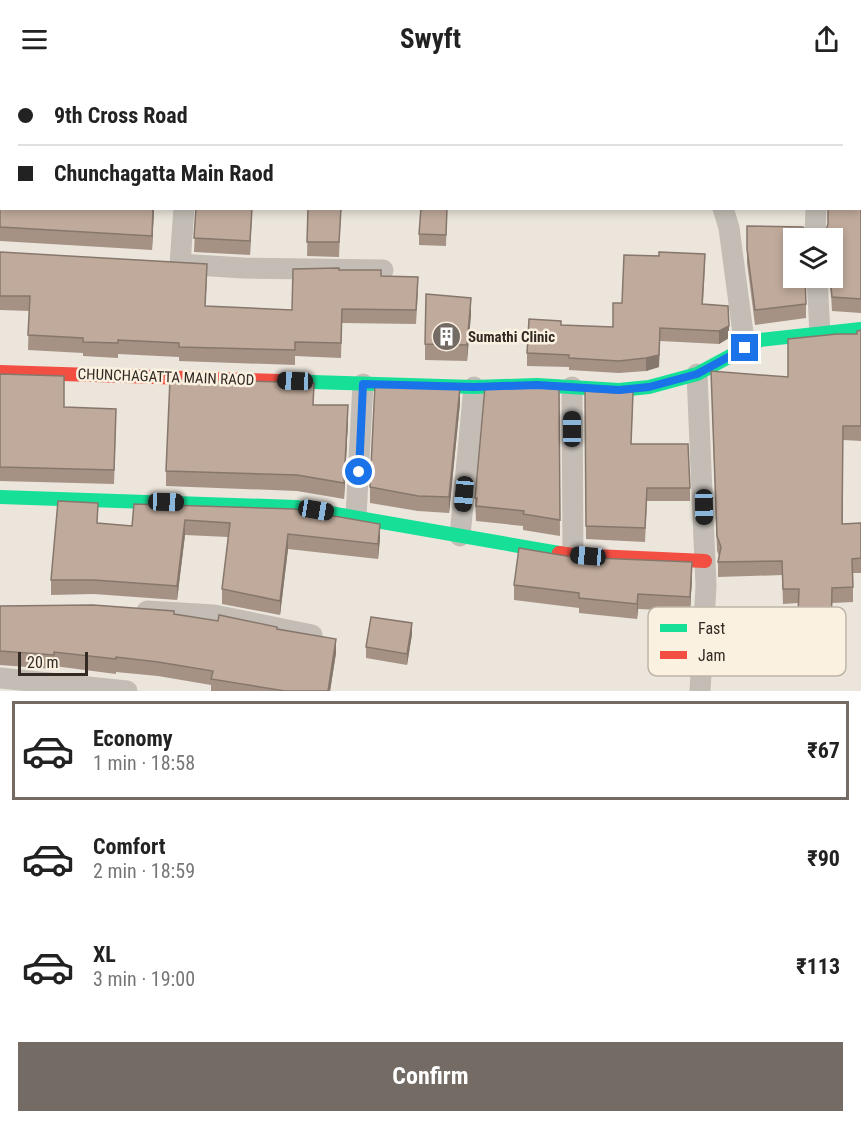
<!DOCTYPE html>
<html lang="en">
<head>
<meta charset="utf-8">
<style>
	body { margin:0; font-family:"Roboto Condensed",sans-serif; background:#f6f6f6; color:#222; height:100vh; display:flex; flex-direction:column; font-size:22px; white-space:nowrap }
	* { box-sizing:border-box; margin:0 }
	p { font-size:20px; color:#767676 }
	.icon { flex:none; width:33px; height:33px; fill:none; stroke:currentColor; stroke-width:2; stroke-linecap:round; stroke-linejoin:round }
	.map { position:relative; height:613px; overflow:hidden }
	.side { display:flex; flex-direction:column; background:#fff; flex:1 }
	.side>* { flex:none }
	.hud { position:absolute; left:0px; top:0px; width:861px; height:132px; box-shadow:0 3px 9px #0003; display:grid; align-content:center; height:132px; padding:0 18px; background:#fff }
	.buttons { position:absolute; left:783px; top:150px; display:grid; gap:12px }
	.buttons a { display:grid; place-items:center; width:60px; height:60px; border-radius:0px; background:#fff; box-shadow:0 3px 9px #0003; font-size:30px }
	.scale { position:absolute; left:18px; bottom:15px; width:70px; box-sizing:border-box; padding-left:6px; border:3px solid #332a24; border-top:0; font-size:16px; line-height:21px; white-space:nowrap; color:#332a24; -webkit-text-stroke:4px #faf1e0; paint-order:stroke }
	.end { position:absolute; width:27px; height:27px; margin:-14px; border:8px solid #1a73e8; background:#fff; box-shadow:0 0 0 3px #fff }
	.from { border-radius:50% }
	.car { position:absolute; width:18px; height:36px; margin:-18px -9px; border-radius:8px; box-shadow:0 0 4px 2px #0007; background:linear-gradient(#222 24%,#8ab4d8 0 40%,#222 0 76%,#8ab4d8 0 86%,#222 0) }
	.hud b { display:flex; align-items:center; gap:21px; height:57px; font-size:22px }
	.hud b+b { border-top:2px solid #e0e0e0 }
	.hud i { width:15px; height:15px; background:#222 }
	ul { padding:10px 0 0; list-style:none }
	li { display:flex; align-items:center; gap:18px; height:99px; margin:0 12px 9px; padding:0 6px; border:3px solid transparent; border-radius:0px }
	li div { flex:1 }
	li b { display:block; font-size:22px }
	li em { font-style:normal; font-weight:700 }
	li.on { border-color:#736b64 }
	li>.icon { width:54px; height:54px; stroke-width:1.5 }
	.action { display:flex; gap:12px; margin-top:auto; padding:12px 18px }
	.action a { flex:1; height:69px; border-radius:0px; background:#736b64; color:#fff; font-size:24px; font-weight:700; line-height:69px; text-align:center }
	header { display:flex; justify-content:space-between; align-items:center; height:78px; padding:0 18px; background:#fff; font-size:27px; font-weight:700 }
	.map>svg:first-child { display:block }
</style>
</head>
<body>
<header><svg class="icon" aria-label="menu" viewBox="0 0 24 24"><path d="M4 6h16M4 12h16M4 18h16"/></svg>Swyft<svg class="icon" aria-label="share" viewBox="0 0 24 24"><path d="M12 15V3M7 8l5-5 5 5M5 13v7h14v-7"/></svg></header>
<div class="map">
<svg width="861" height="613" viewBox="0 0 861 613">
	<rect width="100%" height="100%" fill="#ebe5db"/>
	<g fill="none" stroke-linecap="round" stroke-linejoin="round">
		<g stroke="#c3bdb5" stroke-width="21">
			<path d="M225 2V0"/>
			<path d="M617 2V0"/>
			<path d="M860 21H861"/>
			<path d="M0 30H2"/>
			<path d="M723 130 729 150 745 270"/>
			<path d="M815 160 816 130"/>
			<path d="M180 186 243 190 383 192"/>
			<path d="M180 186 184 130"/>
			<path d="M817 200 820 256"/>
			<path d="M697 296 706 508 700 613"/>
			<path d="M572 309 573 477"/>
			<path d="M356 439 363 306"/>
			<path d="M460 458 474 309"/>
			<path d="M147 533 214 537 312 557"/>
			<path d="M0 600 127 613"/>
		</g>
		<g stroke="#16e098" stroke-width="14">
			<path d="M280 303 474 309 537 307 619 312 649 309 697 296 760 262 861 251"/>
			<path d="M0 419 296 429 559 475"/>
		</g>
		<g stroke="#f24e42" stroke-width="14">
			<path d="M0 294 280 303"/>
			<path d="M559 475 573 477 705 483"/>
		</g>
	</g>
	<g fill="#a59285">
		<rect x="25" y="0" width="154" height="2"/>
		<rect x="441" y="0" width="101" height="2"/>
		<path d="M828 0H861V8L860 7V2H837Z"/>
		<path d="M0 79 154 130 152 172 0 163Z"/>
		<path d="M861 103V235L832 233 830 200H832V160H794L806 226V240L755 247 747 185V148L815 158 821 156 826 152Z"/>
		<path d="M196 130H252L250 177 194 174Z"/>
		<path d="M308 130H341L339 179 307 178Z"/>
		<path d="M447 130 446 168 419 167V156Z"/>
		<path d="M0 174 207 201 205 228 292 232 339 192 381 198 418 213 416 246 342 245 341 280 295 278V287L179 283V279L118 276V280L83 278V275L28 272 29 233 0 232Z"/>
		<path d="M705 188 703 226 729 260 719 266 660 263 659 289 646 293 619 295 569 292V289L527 288V275L561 247 613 249 622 225Z"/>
		<path d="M471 236 467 283 425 282V266Z"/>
		<path d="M861 252V363L843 362V446L861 445V495H853V524L832 525 831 577 797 576 798 525 783 526 782 497 718 499V484L719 478 717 473 711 293 788 299 857 256Z"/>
		<path d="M0 296 64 329 116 345 114 406 0 403Z"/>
		<path d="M559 309 560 458 523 452V448L476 443 475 420Z"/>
		<path d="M585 313 633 327 631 366 690 410V423H647L645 464 586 461Z"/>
		<path d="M460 325 449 435 418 433 370 425V409Z"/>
		<path d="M314 327 348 342 344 421 297 413 166 408V393Z"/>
		<path d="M134 426 380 460 378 481 288 471 280 537 222 526V511L228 459 185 457 177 522 94 516 51 517V502L97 445 132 448Z"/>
		<path d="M692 499 690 533 638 531 637 541 579 535V530L514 522V507Z"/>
		<path d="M0 528 174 536 218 543 277 551 336 575 330 613H211V607L158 598 116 594V596L54 588V591L0 587Z"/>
		<path d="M412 556 407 587 366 580V569Z"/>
	</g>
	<g fill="#86776c">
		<path d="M153 130H154L152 172V158Z"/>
		<path d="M252 130 250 177V163Z"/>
		<path d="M471 220V236L467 283V267Z"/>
		<path d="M729 248V260L719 266V253Z"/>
		<path d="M660 250 659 289 646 293V280Z"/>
		<path d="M460 309V325L449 435V419Z"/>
		<path d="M348 327V342L344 421V405Z"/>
		<path d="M185 442V457L177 522V508Z"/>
		<path d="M380 446V460L378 481V466Z"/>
		<path d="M288 456V471L280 537V523Z"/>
		<path d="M692 484V499L690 533V519Z"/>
		<path d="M638 516V531L637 541V526Z"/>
		<path d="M412 545V556L407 587V576Z"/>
		<path d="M336 561V575L330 613H328Z"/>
	</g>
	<g fill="#c0aa9b" stroke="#86776c" stroke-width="1.5">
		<rect x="61" y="0" width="117" height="2"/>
		<rect x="236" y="0" width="143" height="2"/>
		<rect x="496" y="0" width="45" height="2"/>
		<path d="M620 0H789L788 2H620Z"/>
		<path d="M0 79H2V130H153L152 158 0 149Z"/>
		<path d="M860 103H861V221L832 219 830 200H832V160H794V200H805L806 226 755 232 747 171V148L803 149 809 156 815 158 821 156 826 152 828 146V130H860Z"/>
		<path d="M196 130H252L250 163 194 160Z"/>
		<path d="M308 130H341L339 164H307Z"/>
		<path d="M421 130H447L446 157 419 156Z"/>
		<path d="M0 174 207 186 205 228 292 232 293 191 339 190V192H381V198L418 199 416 232 342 231 341 265 295 264V272L179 269V265L118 262V265L83 264V260L28 257 30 218H0Z"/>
		<path d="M659 174 705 176 702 226 728 228 729 248 719 253 660 250 659 277 646 280 619 283 569 280V277L527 275 529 241 561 243V247L613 249V225H622L624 177 659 178Z"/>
		<path d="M426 216 471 220 467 267 425 266Z"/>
		<path d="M861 252V348H843L842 446 861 445V480L852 481 853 509 832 510 831 563 797 562 799 511H783L782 483 718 484 721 469 717 458 711 293 788 299V261L837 256H857V253Z"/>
		<path d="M0 296 64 298V329L116 331 114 392 0 389Z"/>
		<path d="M170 301 314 305 313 327H348L344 405 297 397 166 393Z"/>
		<path d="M375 307 460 309 449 419 418 418 370 409Z"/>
		<path d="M485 309H559L560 442 523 436 524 433 476 428 477 420H475Z"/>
		<path d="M585 313 618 315 633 314 631 366H688L690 410H647L645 450 586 448Z"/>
		<path d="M58 423 98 425 97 445 132 448 134 426 294 431 380 446 378 466 288 456 280 523 222 511 230 445 185 442 177 508 94 502H51Z"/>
		<path d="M519 470 572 479 692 484 690 519 638 516 637 526 579 520V515L514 507Z"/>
		<path d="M93 527 174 533V536L218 543 219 537 277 549V551L336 561 328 613H285L211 601 213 593 158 584 116 579V581L54 574V577L0 573V528Z"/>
		<path d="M371 539 412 545 407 576 366 569Z"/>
	</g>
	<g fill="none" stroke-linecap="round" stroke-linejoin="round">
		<path stroke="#1a73e8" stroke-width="8" d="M359 394 363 306 474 309 537 307 619 312 649 309 697 296 745 270"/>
	</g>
	<defs>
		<symbol id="building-disc" viewBox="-11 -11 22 22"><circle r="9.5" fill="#736b64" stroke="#faf1e0"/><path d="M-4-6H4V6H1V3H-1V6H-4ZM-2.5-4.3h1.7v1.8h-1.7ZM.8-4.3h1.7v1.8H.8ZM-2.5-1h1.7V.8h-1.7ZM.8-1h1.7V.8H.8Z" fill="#fff"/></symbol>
	</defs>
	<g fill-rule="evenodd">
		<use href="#building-disc" x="430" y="242" width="33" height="33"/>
	</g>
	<g text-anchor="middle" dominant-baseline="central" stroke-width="5" stroke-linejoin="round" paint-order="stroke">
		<g font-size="15" font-weight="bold" fill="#332a24" stroke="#faf1e0" text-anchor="start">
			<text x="468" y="259">Sumathi Clinic</text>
		</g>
		<g font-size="15" fill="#332a24" stroke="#faf1e0">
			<text transform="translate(166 299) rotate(2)">CHUNCHAGATTA MAIN RAOD</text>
		</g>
	</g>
	<rect x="648" y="529" width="198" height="69" rx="9" fill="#faf1e0" stroke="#beb5a8" stroke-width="1.5"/>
	<rect x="660" y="546" width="27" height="8" fill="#16e098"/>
	<rect x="660" y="573" width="27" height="8" fill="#f24e42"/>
	<g font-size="16" fill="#332a24">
		<text x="698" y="556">Fast</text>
		<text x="698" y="583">Jam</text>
	</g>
</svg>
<div class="buttons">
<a><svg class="icon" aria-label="layers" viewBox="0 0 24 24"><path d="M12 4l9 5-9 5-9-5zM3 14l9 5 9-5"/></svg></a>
</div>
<div class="scale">20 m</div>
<i class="end from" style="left:359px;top:394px"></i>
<i class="end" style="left:745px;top:270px"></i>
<i class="car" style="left:295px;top:303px;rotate:272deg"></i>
<i class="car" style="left:572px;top:351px;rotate:0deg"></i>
<i class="car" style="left:464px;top:416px;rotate:185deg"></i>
<i class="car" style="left:166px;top:424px;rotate:92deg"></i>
<i class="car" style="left:704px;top:429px;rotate:179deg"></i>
<i class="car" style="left:316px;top:432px;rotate:99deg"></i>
<i class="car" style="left:588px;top:478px;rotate:275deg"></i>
<div class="hud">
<b><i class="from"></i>9th Cross Road</b>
<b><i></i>Chunchagatta Main Raod</b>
</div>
</div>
<section class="side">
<ul>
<li class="on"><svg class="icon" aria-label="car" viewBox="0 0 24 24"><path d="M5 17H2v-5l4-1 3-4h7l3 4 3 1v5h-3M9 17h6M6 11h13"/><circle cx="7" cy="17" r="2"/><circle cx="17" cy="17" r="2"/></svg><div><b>Economy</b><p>1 min · 18:58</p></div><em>₹67</em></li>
<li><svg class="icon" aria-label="car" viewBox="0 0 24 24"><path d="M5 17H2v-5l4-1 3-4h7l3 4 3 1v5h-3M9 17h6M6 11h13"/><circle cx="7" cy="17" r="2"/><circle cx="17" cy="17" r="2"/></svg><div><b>Comfort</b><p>2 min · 18:59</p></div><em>₹90</em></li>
<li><svg class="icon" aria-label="car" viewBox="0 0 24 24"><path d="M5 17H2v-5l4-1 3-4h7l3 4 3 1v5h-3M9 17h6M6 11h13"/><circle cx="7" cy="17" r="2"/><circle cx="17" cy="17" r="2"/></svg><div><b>XL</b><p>3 min · 19:00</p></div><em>₹113</em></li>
</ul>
<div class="action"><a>Confirm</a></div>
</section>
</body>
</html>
